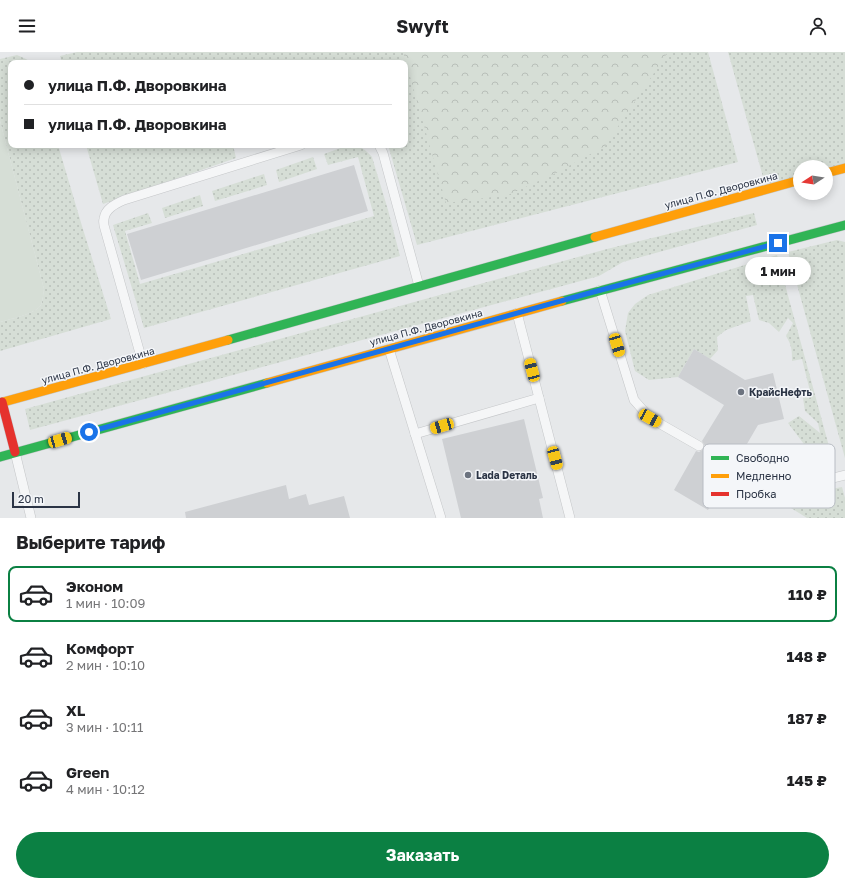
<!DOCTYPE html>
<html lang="ru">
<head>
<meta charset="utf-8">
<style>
	body { margin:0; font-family:"Golos Text",sans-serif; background:#f2f2f2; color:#202124; height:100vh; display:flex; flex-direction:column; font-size:15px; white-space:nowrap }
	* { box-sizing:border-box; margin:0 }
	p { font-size:13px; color:#757577 }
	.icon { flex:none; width:22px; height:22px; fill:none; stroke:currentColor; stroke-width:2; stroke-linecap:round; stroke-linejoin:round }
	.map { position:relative; height:466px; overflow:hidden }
	.sheet { display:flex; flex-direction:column; background:#fff; flex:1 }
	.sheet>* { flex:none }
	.top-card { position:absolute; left:8px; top:8px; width:400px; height:88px; border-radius:8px; box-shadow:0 2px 10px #0003; display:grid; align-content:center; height:88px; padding:0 16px; background:#fff }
	.needle { width:26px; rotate:258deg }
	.buttons { position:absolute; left:793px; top:108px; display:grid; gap:8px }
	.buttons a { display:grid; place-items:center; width:40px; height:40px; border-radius:50%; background:#fff; box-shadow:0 2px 10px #0003; font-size:20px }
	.scale { position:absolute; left:12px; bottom:10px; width:68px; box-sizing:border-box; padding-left:4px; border:2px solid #2b3445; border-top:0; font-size:11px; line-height:14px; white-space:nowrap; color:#2b3445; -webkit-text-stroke:3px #f4f6f9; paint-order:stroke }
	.end { position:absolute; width:18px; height:18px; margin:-9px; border:5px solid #1a73e8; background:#fff; box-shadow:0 0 0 2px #fff }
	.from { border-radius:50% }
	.bubble { position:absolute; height:28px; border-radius:14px; background:#fff; box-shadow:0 2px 10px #0003; font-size:13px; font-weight:700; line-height:28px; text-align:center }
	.car { position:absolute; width:12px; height:24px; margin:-12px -6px; border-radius:5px; box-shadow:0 0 3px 1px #0007; background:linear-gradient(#f5c518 24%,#345 0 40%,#f5c518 0 76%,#345 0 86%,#f5c518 0) }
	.top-card b { display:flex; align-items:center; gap:14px; height:38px; font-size:15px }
	.top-card b+b { border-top:1px solid #e0e0e0 }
	.top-card i { width:10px; height:10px; background:#202124 }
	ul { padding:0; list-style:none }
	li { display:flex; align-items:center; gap:12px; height:56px; margin:0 8px 6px; padding:0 8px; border:2px solid transparent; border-radius:8px }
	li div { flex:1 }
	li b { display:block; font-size:15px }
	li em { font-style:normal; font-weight:700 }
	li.active { border-color:#0b8043 }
	li>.icon { width:36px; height:36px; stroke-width:1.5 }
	h2 { padding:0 16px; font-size:18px; line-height:48px }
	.button { display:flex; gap:8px; margin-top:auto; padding:8px 16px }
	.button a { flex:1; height:46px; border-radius:24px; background:#0b8043; color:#fff; font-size:16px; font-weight:700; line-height:46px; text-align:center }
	header { display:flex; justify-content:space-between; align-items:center; height:52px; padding:0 16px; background:#fff; font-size:18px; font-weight:700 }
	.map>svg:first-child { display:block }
</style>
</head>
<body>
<header><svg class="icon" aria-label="menu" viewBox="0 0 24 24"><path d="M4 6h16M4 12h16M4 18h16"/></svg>Swyft<svg class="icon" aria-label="person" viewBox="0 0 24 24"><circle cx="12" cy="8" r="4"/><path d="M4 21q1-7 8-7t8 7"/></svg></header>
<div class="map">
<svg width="845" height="466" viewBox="0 0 845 466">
	<defs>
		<pattern id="grass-dots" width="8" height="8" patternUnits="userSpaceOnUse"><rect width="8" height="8" fill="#d6ded6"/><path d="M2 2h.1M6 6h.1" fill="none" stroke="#b8bfb9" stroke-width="1.8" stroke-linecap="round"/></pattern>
		<pattern id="forest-crowns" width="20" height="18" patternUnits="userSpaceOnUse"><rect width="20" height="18" fill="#d6ded6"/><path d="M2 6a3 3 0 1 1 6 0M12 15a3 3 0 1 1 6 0" fill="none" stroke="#b8bfb9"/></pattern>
	</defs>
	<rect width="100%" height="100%" fill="#e6e8ea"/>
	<g fill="url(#grass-dots)">
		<path d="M77 0H708L738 110 417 193 388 93H405V11H62L60 4Z"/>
		<path d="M728 0H845V113L826 115H800V124L765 132Z"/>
		<path d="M17 3 26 7 32 11H11V93H58L82 174 111 267 0 299V270C11 267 35 262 41 253 43 248 43 242 44 237L0 69V7Z"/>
		<path d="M86 93H233L236 106 103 152Z"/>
		<path d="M346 94C359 93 363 95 372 105L388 158 400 204 144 276 113 173 148 161 152 171 125 179 140 232 374 164 358 105 328 113 324 102Z"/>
		<path d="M313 105 317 117 279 130 276 118Z"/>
		<path d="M264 122 267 133 215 149 212 139Z"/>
		<path d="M200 143 203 154 165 166 162 156Z"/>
		<path d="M754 161 757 173 623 210 599 224 30 378 25 357 607 197Z"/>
		<path d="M837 188 845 190V406L788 200Z"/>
		<path d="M777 203 833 409 819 412 788 371 799 364 820 381 818 371 805 359 802 340 810 339 802 307 792 309C792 298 792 294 786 284L793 271 788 266 779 280 769 271 759 268 753 243 746 244 751 269 726 278 717 285 718 298 710 307 694 297 678 325 649 328 635 319 625 279 628 261 635 252 648 243Z"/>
		<path d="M842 435 845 446V466H807L783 451 789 445Z"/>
	</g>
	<path fill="url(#forest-crowns)" d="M403 0H668L605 94 556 121 508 143 446 151Z"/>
	<path fill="#d6ded6" d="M0 69 44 237C43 242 43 248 41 253 35 262 11 267 0 270Z"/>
	<g fill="#ced0d3">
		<path d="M354 113 368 159 141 228 127 182Z"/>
		<path d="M694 297 745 328 773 321 784 367 758 373 737 409 733 408 729 411 728 415 731 419 708 458 674 438 696 399 699 400 704 397 705 394 702 389 724 353 678 325Z"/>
		<path d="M524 367 543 446 539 447 543 466H461L442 387Z"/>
		<path d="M286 433 289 447 306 442 309 453 344 444 350 466H186L185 460Z"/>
	</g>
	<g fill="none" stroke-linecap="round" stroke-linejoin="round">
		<defs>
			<g id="lane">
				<path d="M379 93 383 101 419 234"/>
				<path d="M600 238 634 348 650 366 699 394"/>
				<path d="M517 261 570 466"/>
				<path d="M389 297 441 466"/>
				<path d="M143 312 105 177C104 174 103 170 104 167 105 157 115 152 124 148L301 93"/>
				<path d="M415 382 539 346"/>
				<path d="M15 400 31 466"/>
				<path d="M734 414 767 432 792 436 845 423"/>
			</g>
			<g id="fast">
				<path d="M562 249 845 173"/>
				<path d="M228 288 595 185"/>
				<path d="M0 405 267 331"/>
			</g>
			<g id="slow">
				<path d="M826 121 845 116"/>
				<path d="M595 185 800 128"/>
				<path d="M267 331 562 249"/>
				<path d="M0 351 228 288"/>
			</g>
			<path id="jam" d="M2 350 15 400"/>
		</defs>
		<use href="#lane" stroke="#c4c6c8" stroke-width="10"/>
		<use href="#fast" stroke="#c4c6c8" stroke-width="10"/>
		<use href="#slow" stroke="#c4c6c8" stroke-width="10"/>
		<use href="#jam" stroke="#c4c6c8" stroke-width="10"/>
		<use href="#lane" stroke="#f5f6f7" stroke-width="9"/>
		<use href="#fast" stroke="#30b455" stroke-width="9"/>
		<use href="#slow" stroke="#ff9f0a" stroke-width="9"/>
		<use href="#jam" stroke="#e5322d" stroke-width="9"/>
	</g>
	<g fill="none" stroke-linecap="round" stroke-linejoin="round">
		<path stroke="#1a73e8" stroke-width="5" d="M89 380 586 242 778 191"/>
	</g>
	<g fill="#6c737f" stroke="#f4f6f9" stroke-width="1.5">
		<circle cx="741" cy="340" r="4"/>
		<circle cx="468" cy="423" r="4"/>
	</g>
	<g text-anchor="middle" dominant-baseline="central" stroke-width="3" stroke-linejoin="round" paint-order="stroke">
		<g font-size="10" fill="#2b3445" stroke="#f4f6f9">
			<text transform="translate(721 138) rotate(-15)">улица П.Ф. Дворовкина</text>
			<text transform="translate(426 275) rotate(-15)">улица П.Ф. Дворовкина</text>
			<text transform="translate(98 313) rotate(-15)">улица П.Ф. Дворовкина</text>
		</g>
		<g font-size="10" font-weight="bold" fill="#2b3445" stroke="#f4f6f9" text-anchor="start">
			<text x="749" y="340">КрайсНефть</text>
			<text x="476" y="423">Lada Dеталь</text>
		</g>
	</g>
	<rect x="703" y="392" width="132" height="64" rx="6" fill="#f4f6f9" stroke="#b8bcc3" stroke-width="1"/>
	<rect x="711" y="404" width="18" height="4" fill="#30b455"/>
	<rect x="711" y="422" width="18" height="4" fill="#ff9f0a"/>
	<rect x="711" y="440" width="18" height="4" fill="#e5322d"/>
	<g font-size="11" fill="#2b3445">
		<text x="736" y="410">Свободно</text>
		<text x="736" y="428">Медленно</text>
		<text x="736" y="446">Пробка</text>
	</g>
</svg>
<div class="buttons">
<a><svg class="needle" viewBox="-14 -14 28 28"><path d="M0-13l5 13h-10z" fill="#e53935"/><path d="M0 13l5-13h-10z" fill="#757577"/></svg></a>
</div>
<div class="scale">20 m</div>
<i class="end from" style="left:89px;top:380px"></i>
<i class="end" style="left:778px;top:191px"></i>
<div class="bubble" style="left:745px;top:205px;width:66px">1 мин</div>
<i class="car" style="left:617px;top:293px;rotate:163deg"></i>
<i class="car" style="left:532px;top:318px;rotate:345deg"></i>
<i class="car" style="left:650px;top:366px;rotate:119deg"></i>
<i class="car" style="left:442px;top:374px;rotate:254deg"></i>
<i class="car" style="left:60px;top:388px;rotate:74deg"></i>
<i class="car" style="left:555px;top:406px;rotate:165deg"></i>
<div class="top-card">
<b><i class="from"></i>улица П.Ф. Дворовкина</b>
<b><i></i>улица П.Ф. Дворовкина</b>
</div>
</div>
<section class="sheet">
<h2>Выберите тариф</h2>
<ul>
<li class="active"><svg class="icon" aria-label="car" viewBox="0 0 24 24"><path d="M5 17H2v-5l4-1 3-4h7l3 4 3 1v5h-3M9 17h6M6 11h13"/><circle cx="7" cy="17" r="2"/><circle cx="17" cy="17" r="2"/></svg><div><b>Эконом</b><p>1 мин · 10:09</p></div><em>110 ₽</em></li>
<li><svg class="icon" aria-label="car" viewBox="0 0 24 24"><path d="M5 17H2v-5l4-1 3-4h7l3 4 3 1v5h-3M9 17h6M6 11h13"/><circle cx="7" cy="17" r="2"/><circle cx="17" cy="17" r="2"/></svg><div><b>Комфорт</b><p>2 мин · 10:10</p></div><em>148 ₽</em></li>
<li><svg class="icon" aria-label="car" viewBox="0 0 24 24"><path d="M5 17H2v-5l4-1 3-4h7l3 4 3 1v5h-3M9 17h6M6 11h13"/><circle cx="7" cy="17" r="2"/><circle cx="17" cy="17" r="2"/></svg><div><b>XL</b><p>3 мин · 10:11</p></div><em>187 ₽</em></li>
<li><svg class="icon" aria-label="car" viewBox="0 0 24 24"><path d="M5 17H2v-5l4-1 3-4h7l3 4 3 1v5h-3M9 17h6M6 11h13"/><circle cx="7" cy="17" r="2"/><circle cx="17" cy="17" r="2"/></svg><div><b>Green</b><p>4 мин · 10:12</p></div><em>145 ₽</em></li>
</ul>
<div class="button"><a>Заказать</a></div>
</section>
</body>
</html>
